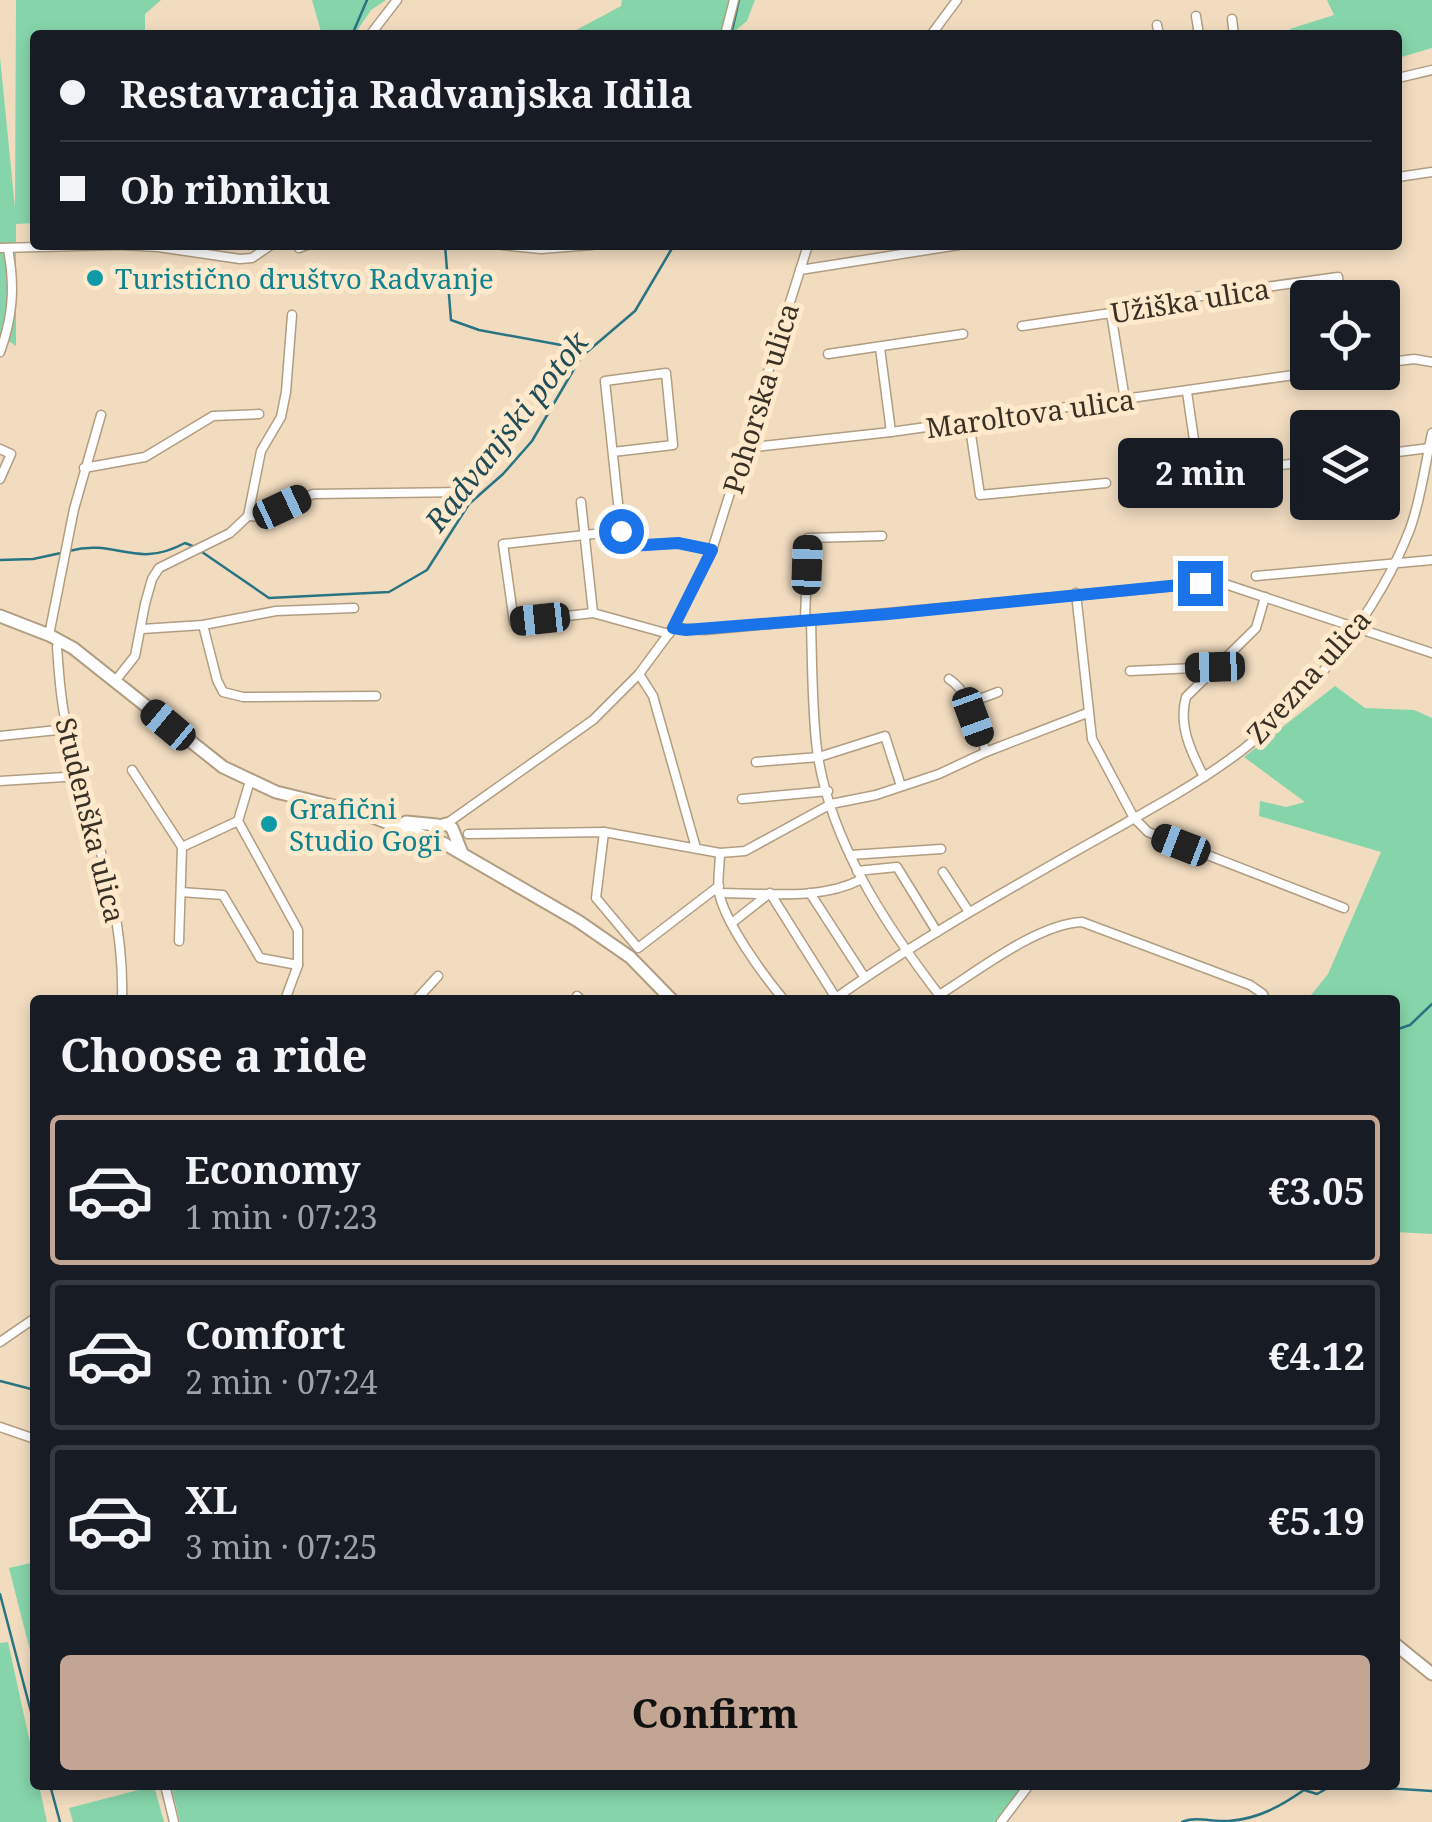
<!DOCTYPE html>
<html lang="en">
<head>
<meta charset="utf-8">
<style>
	body { margin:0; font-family:"Noto Serif",serif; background:#20242c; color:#f1f3f6; height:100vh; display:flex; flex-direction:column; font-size:38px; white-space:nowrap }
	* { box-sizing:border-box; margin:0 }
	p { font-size:32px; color:#9ea1a6 }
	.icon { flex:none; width:55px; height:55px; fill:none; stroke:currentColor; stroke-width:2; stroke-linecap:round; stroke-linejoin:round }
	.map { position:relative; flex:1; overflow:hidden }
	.panel { position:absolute; left:30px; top:995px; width:1370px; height:795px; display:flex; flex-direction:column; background:#171b24; border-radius:10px; box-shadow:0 5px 15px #0003 }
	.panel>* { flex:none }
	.hud { position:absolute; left:30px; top:30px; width:1372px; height:220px; border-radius:10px; box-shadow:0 5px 15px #0003; display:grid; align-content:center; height:220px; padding:0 30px; background:#171b24 }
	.buttons { position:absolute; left:1290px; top:280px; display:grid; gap:20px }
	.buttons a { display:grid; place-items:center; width:110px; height:110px; border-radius:10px; background:#171b24; box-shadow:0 5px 15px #0003; font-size:50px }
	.end { position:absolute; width:45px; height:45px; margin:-22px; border:12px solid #1a73e8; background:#fff; box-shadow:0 0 0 5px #fff }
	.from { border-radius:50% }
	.bubble { position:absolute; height:70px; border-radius:10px; background:#171b24; box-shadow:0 5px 15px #0003; font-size:32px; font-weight:700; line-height:70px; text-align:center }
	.car { position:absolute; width:30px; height:60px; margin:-30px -15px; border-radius:12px; box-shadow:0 0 8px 2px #0007; background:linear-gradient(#222 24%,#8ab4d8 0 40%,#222 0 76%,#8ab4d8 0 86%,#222 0) }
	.hud b { display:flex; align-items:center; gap:35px; height:95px; font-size:38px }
	.hud b+b { border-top:2px solid #363941 }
	.hud i { width:25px; height:25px; background:#f1f3f6 }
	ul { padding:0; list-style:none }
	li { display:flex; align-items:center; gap:30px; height:150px; margin:0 20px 15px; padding:0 10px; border:5px solid #363941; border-radius:10px }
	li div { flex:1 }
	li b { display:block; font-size:38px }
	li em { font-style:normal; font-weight:700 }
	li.current { border-color:#c3a593 }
	li>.icon { width:90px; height:90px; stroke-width:1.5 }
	h2 { padding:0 30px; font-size:45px; line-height:120px }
	.button { display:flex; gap:20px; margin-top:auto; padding:20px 30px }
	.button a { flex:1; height:115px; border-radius:10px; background:#c3a593; color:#111; font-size:40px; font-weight:700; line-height:115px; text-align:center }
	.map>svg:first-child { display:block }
</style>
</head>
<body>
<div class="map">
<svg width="1432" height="1822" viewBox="0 0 1432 1822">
	<rect width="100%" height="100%" fill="#f1dcc0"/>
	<g fill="#86d5aa">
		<path d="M16 0H161L145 14V35H35V223L16 224V346L0 335V57L15 208Z"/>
		<path d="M312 0H386L371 10 354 35H322Z"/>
		<path d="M622 0H755L747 21 730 35H567L621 6Z"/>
		<path d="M1327 0H1432V48L1398 58V35H1293L1290 29 1334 15Z"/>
		<path d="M1335 686 1365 708 1414 710 1432 718V1234L1395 1232V1000H1307L1328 974 1381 852 1259 816 1260 801 1286 807 1305 802 1244 757Z"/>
		<path d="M35 1562V1670L9 1568Z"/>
		<path d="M8 1642 35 1766V1785H39L47 1822H0V1643Z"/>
		<path d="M171 1785H1036L1003 1822H180Z"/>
		<path d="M154 1786 164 1822H73L69 1808Z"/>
	</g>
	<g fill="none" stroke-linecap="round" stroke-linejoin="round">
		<g stroke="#297483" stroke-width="2.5">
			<path d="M352 35 367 0"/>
			<path d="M731 35 739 0"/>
			<path d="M445 245 451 320 479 330 572 347"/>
			<path d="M69 551C118 538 134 570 185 543L195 547"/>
			<path d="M202 552 269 598 389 592 427 570 469 504 503 474 532 441 581 357 635 311 674 245"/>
			<path d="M0 560 33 559 61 553"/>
			<path d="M1395 1030 1410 1025 1432 1004"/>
			<path d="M0 1381 35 1390"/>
			<path d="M0 1594 35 1727"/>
			<path d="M50 1785 60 1822"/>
			<path d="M1338 1785 1432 1791"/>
			<path d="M1182 1822C1195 1816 1213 1822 1229 1821 1258 1819 1281 1806 1304 1790L1317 1794 1333 1785"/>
		</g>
		<defs>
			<g id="street">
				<path d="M1196 16 1199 35"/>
				<path d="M1232 19 1234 35"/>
				<path d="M1157 25 1159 35"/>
				<path d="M370 35 397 0"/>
				<path d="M725 35 734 0"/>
				<path d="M931 35 957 0"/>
				<path d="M1398 78 1432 70"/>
				<path d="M1398 177 1432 172"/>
				<path d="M121 245 158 247 240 259 252 258 271 245"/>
				<path d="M502 245 541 249 592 245"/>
				<path d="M0 248 119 245"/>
				<path d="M299 248 307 245"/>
				<path d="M800 270 959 245"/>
				<path d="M1111 313 1125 400"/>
				<path d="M1022 326 1111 313 1172 300 1338 277 1340 298"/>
				<path d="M880 348 891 432"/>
				<path d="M0 352C13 317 15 286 8 249"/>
				<path d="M828 354 963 334"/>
				<path d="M1382 363 1414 359 1432 362"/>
				<path d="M1187 392 1199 474 1308 462"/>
				<path d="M969 421 980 495 1106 483"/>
				<path d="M745 448 891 432 1315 372"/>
				<path d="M0 449 11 454 0 479"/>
				<path d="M613 452 673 445 666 373 605 381 621 531 629 546 678 543 712 550"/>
				<path d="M1382 454 1429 448"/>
				<path d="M84 468 145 457 213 416 259 414"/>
				<path d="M581 502 593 613"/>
				<path d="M248 516 262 517 313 494 466 492"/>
				<path d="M621 531 503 544 514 622 593 613 669 634"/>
				<path d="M1256 576 1432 560"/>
				<path d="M1076 593 1092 739 1134 818 1148 832 1344 908"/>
				<path d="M805 619 808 538 882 536"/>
				<path d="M811 619C812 659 812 701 816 741 826 837 886 926 943 1000"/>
				<path d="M203 625 217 680 223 692 243 697 376 696"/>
				<path d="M673 628 705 630 1207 583 1228 585 1432 653"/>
				<path d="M142 629 203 625 276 611 354 608"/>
				<path d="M49 635 74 509 101 415"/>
				<path d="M59 640 57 647C59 672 60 698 66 723 87 819 125 899 122 1000"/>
				<path d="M1130 671 1215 667"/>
				<path d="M639 674 653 696 696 848"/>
				<path d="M949 679C972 694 977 727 986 752"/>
				<path d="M116 680 135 656 145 604 152 579 159 568 230 533 248 516 261 451 281 417 286 392 292 315"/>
				<path d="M969 703 998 692"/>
				<path d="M0 736 67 729"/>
				<path d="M756 762 819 757 885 736 901 786"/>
				<path d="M132 770 182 847 179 941"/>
				<path d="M1204 777C1191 752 1178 725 1186 697L1256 628 1265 597"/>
				<path d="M0 781 81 776"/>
				<path d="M250 781 238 821 298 930V965L285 1000"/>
				<path d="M742 799 828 791"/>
				<path d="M446 824 593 720 639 674 673 628 712 550 808 245"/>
				<path d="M604 832 596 898 638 948 719 886"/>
				<path d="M468 834 604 832 720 853 745 851 831 804 876 795 939 774 986 752 1087 713"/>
				<path d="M182 847 238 821"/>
				<path d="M720 853C720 865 717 880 719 892 724 922 764 976 784 1000"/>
				<path d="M850 855 941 849"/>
				<path d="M857 871 897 867 937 932"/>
				<path d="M943 872 969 912"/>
				<path d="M181 892 223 895 260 958 298 965"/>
				<path d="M719 893C766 893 820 901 862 879"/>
				<path d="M810 893 865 978"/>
				<path d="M733 922 770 893 836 998"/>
				<path d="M939 995C978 971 1037 924 1082 922L1250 985 1263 994 1265 1000"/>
				<path d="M577 996 581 1000"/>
				<path d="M416 1000 438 976"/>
				<path d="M833 1000C916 941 1004 892 1092 842 1143 813 1195 786 1241 751 1310 698 1379 610 1410 529 1421 499 1425 465 1432 433"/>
				<path d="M0 1342 35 1318"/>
				<path d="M0 1427 35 1439"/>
				<path d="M165 1785 174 1822"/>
				<path d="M1001 1822 1029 1785"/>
			</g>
			<g id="secondary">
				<path d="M0 616 49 635 73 648 223 767 276 792 362 813 445 844 578 921 630 957 672 1000"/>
				<path d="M406 822 437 825"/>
				<path d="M434 828 446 824 452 828 462 853"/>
				<path d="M1395 1644 1432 1674"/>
			</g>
		</defs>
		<use href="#street" stroke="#b19d82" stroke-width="11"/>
		<use href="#secondary" stroke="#b19d82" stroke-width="15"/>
		<use href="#street" stroke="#fff" stroke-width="8"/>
		<use href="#secondary" stroke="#fff" stroke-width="11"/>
	</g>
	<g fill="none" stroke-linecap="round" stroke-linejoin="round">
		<path stroke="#1a73e8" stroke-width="12" d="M621 531 629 546 678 543 712 550 673 628 686 630 888 614 1200 583"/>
	</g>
	<g fill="#0f9aa8" stroke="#fee9cc" stroke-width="4">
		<circle cx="95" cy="278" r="10"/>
		<circle cx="269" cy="824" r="10"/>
	</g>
	<g text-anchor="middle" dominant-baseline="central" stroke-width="10" stroke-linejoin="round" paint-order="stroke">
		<g font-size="28" fill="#0d838f" stroke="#fee9cc" text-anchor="start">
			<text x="115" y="278">Turistično društvo Radvanje</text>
			<text x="289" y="808">Grafični<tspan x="289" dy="32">Studio Gogi</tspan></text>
		</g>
		<g font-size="28" fill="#3a3126" stroke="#fee9cc">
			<text transform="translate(1190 300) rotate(-9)">Užiška ulica</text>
			<text transform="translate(760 398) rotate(-73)">Pohorska ulica</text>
			<text transform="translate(1030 413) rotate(-8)">Maroltova ulica</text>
			<text transform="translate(1308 676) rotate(-48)">Zvezna ulica</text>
			<text transform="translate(91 820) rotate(76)">Studenška ulica</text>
		</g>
		<g font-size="30" font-style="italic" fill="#204c58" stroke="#fee9cc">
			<text transform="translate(506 431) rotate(-52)">Radvanjski potok</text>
		</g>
	</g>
</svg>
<div class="buttons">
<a><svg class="icon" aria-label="locate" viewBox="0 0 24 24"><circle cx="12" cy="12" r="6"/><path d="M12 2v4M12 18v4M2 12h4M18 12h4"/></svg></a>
<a><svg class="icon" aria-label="layers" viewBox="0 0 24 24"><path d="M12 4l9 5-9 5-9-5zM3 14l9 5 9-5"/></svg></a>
</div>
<i class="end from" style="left:621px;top:531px"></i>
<i class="end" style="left:1200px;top:583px"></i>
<div class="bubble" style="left:1118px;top:438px;width:165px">2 min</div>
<i class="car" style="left:282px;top:507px;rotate:65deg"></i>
<i class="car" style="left:807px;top:565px;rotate:2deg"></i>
<i class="car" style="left:540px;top:619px;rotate:264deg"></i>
<i class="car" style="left:1215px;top:667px;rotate:268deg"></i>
<i class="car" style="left:973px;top:717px;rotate:160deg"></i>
<i class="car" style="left:168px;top:725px;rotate:310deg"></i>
<i class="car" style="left:1181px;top:845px;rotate:291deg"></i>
<div class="hud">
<b><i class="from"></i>Restavracija Radvanjska Idila</b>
<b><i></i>Ob ribniku</b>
</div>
<section class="panel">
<h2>Choose a ride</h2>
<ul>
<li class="current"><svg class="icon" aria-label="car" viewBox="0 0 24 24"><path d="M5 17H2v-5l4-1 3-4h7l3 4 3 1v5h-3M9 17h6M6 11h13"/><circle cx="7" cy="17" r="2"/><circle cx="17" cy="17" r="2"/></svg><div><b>Economy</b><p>1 min · 07:23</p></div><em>€3.05</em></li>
<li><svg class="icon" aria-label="car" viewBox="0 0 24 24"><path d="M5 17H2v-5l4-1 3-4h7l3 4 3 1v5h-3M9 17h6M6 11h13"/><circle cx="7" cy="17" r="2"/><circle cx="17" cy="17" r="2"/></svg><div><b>Comfort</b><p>2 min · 07:24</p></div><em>€4.12</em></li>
<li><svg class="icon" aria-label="car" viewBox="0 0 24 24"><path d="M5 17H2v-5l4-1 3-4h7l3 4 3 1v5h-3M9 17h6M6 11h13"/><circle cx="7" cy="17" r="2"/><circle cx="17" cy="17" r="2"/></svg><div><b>XL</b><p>3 min · 07:25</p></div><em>€5.19</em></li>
</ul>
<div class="button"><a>Confirm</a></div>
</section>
</div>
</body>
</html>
